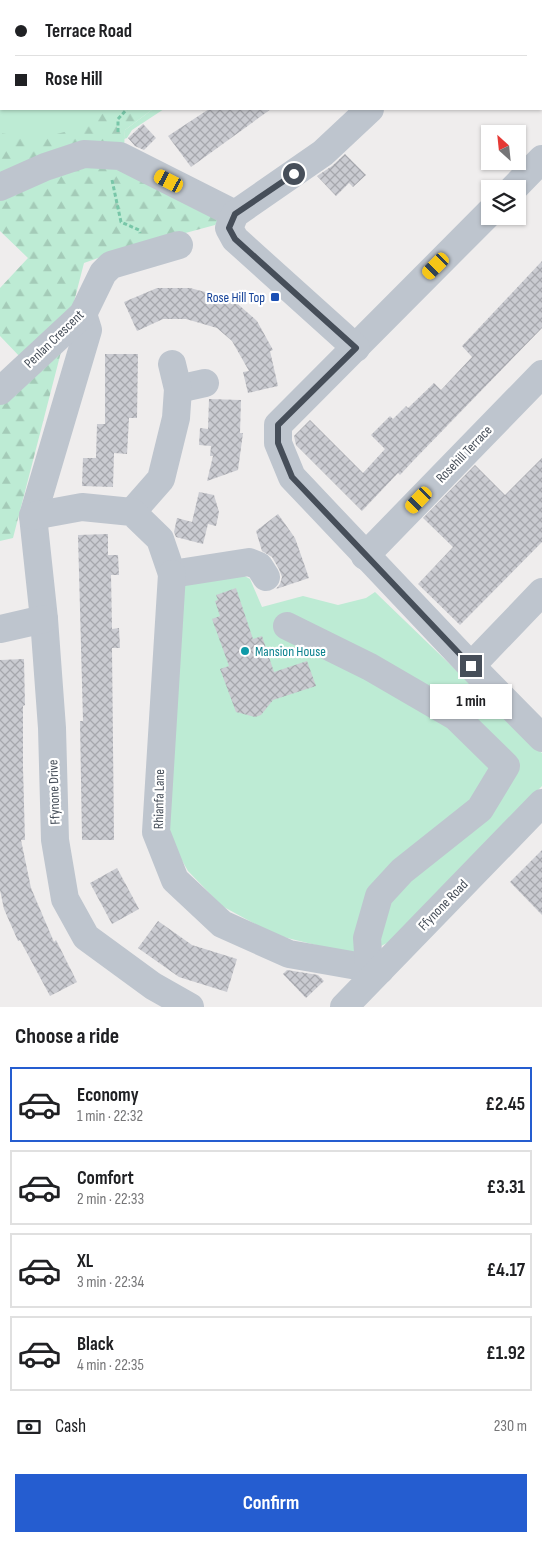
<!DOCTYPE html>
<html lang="en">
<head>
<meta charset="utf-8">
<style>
	body { margin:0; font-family:"Sofia Sans Condensed",sans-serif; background:#f6f6f6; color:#202124; height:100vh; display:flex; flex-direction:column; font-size:19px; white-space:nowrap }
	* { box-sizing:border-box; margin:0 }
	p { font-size:16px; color:#757577 }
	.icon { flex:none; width:28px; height:28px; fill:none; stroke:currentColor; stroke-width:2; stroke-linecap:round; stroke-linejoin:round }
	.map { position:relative; height:1007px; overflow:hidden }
	.drawer { display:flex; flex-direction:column; background:#fff; flex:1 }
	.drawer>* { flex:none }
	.guide { position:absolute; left:0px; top:0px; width:542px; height:110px; box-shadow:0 1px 4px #0004; display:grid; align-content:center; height:110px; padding:0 15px; background:#fff }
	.needle { width:32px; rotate:333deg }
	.tools { position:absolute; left:481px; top:125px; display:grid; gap:10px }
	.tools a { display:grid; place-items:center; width:45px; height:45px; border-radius:0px; background:#fff; box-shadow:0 1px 4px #0004; font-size:25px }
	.end { position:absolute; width:22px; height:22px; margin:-11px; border:6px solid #464e59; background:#fff; box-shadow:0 0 0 2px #fff }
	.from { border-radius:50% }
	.bubble { position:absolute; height:35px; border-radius:0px; background:#fff; box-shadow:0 1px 4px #0004; font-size:16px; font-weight:700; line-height:35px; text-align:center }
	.car { position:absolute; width:15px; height:30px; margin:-15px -8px; border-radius:6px; box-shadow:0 0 4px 1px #0007; background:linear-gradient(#f5c518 24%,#345 0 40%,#f5c518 0 76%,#345 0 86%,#f5c518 0) }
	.guide b { display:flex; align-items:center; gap:18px; height:48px; font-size:19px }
	.guide b+b { border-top:1px solid #e0e0e0 }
	.guide i { width:12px; height:12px; background:#202124 }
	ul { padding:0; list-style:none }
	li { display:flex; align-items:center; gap:15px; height:75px; margin:0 10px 8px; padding:0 5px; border:2px solid #e0e0e0; border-radius:0px }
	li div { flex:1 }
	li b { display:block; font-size:19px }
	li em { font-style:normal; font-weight:700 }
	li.active { border-color:#255dd0 }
	li>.icon { width:45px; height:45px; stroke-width:1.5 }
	h2 { padding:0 15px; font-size:22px; line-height:60px }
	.pay { display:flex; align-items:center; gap:12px; height:55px; padding:0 15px; font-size:19px }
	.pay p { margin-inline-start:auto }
	.button { display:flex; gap:10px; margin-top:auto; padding:10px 15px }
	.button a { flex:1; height:58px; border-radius:0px; background:#255dd0; color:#fff; font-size:20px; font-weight:700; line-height:58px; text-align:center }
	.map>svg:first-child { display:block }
</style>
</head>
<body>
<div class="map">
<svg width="542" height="1007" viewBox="0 0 542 1007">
	<defs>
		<pattern id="forest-firs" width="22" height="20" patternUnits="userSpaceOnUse" patternTransform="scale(1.25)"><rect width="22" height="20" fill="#bdebd4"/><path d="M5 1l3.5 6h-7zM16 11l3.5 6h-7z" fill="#a4cbb8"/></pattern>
		<pattern id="building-cross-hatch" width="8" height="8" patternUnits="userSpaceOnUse" patternTransform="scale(1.25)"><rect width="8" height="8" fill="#cacbd1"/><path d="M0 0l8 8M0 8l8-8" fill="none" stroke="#a6a7ad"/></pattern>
	</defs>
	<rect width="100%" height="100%" fill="#efeded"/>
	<g fill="#bdebd4">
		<path d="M0 0H177V1H1V109H136L0 170Z"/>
		<path d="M153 109H164L132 130 127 138 124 139 125 130Z"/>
		<path d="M237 572 250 579 262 607 303 596 338 605 366 598 375 592 542 753V786L389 942 361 956 275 935 222 906 188 871 172 843 166 808 184 585Z"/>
	</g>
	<path fill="url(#forest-firs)" d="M99 109H153L125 130 123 168 222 215 215 225 115 252 84 263 13 538 0 541V377L22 359 0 336V288L28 258 0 231V133L37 139 84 127Z"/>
	<g fill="url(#building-cross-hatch)">
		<path d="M209 109H271L191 167 168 136Z"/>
		<path d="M143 124 156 138 144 150 135 146 128 138Z"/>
		<path d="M345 154 366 175 353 187 349 183 336 196 317 176 332 166Z"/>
		<path d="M542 261V328L413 461 400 475 398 473 362 511 296 445 294 436 310 420 363 473 385 449 371 435 390 416 393 419 406 406 408 408 434 383 441 390 472 357 462 346Z"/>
		<path d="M157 288H190L232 299 257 321 273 350 270 351 278 386 248 393 243 372 249 371 232 341 217 328 186 319H163L137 331 124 302Z"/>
		<path d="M105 354H138L137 418H129L127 454 114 453 113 487 82 486 83 458H96L97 424H105Z"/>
		<path d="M209 399 241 400 240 433H243L238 470 207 481 213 456H210L211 446 199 445 200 428 208 429Z"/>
		<path d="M542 458V542L460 625 418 584 453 547 423 518 475 465 505 495Z"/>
		<path d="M199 492 214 495 219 512 216 526 208 524 203 544 176 537 174 532 177 518 192 522Z"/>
		<path d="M278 514 295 538 309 578 276 589 280 584 282 577 279 569 272 557 262 551 256 531Z"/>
		<path d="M108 534V555H118L119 575H111L112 629 119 628 120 648H112L114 840H82L80 721H83L78 535Z"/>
		<path d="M236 588 253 639 262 636 274 672 307 661 316 686 273 700 261 715 255 717 236 712 220 669 229 666 212 619 220 616 215 601 218 600 216 595Z"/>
		<path d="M24 659 25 705 23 706V768L25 840H21L31 888 54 942 56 940 77 982 50 996 20 940 18 941 4 909 0 890V660Z"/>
		<path d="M542 850V915L510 882Z"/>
		<path d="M117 868 139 909 112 924 90 883Z"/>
		<path d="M158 921 192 945 237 959 227 992 179 977 138 948Z"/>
		<path d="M287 970 318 975 324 981 306 998 283 974Z"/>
	</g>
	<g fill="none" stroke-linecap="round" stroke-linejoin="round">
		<g stroke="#78c6a8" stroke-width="3" stroke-dasharray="4 2.5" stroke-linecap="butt">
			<path d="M19 1V0"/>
			<path d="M136 1 137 0"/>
			<path d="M0 87 1 75"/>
			<path d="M118 132V119L127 109"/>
			<path d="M112 180 121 222 139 230 140 233"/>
		</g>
		<g stroke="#bec5ce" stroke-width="28">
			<path d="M479 1 480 0"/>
			<path d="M0 187 45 167 84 154 120 156 235 214"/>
			<path d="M513 189 542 159"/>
			<path d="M490 212 278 425V443L292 477 471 666 542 738"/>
			<path d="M83 314 88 330 33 516 44 619 52 728 55 840 65 899 86 937 153 986 190 1007"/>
			<path d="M356 348 235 239 229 228 235 214 323 153 370 109"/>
			<path d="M178 389 205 383"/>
			<path d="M0 391 83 314 103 273 111 265 179 245"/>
			<path d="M132 512 161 479 176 418 178 389 172 364"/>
			<path d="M33 516 82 507 132 512 160 539 172 574 249 562 259 566 266 577"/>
			<path d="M365 556 542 374"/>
			<path d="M172 574 156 832 175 880 222 924 289 954 380 970"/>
			<path d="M287 626 370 667 456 717 506 766 480 809 402 871 379 896 367 938 369 967"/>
			<path d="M0 629 44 619"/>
			<path d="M471 666 542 592"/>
			<path d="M344 1007 542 803"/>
		</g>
	</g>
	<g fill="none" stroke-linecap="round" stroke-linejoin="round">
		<path stroke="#464e59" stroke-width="6" d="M294 174 235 214 229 228 235 239 356 348 278 425V443L292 477 471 666"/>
	</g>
	<rect fill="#1a4fb4" stroke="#fff" stroke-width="2" x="270" y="292" width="10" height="10" rx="2.5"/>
	<circle fill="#0f9aa8" stroke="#fff" stroke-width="2" cx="245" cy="651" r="5"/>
	<g text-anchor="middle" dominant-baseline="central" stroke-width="4.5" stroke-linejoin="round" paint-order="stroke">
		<g font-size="14" fill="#164399" stroke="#fff" text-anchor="end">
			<text x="265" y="297">Rose Hill Top</text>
		</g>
		<g font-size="14" fill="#464e59" stroke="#fff">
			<text transform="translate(54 339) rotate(-44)">Penlan Crescent</text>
			<text transform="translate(464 454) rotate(-46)">Rosehill Terrace</text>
			<text transform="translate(54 792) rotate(-92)">Ffynone Drive</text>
			<text transform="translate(159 799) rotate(-89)">Rhianfa Lane</text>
			<text transform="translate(443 905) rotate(-46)">Ffynone Road</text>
		</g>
		<g font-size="14" fill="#0d838f" stroke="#fff" text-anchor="start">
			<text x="255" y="651">Mansion House</text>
		</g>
	</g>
</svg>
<div class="tools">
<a><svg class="needle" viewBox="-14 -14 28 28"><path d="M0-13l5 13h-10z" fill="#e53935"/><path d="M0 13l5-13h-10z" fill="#757577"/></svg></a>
<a><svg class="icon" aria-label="layers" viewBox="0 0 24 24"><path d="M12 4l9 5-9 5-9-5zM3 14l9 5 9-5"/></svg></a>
</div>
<i class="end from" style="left:294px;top:174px"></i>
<i class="end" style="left:471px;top:666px"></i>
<div class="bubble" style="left:430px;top:684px;width:82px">1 min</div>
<i class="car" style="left:169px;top:181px;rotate:297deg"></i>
<i class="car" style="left:436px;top:266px;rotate:225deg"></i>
<i class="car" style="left:419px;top:500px;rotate:224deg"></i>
<div class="guide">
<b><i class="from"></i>Terrace Road</b>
<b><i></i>Rose Hill</b>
</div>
</div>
<section class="drawer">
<h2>Choose a ride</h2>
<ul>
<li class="active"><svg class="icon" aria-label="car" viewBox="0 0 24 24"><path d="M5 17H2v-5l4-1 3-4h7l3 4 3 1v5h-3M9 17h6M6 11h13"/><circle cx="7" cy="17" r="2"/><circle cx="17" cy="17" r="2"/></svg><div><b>Economy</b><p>1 min · 22:32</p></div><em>£2.45</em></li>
<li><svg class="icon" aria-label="car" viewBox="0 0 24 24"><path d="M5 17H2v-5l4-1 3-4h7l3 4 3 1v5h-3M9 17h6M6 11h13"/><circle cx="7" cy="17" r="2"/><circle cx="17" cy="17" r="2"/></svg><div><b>Comfort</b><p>2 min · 22:33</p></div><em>£3.31</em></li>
<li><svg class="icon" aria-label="car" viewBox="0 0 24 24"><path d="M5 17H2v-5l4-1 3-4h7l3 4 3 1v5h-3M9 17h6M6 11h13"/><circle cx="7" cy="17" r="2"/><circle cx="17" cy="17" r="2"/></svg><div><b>XL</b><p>3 min · 22:34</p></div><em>£4.17</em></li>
<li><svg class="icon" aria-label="car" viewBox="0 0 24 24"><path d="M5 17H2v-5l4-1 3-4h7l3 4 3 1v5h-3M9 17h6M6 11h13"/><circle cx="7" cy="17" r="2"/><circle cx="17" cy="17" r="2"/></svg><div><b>Black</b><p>4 min · 22:35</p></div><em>£1.92</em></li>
</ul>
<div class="pay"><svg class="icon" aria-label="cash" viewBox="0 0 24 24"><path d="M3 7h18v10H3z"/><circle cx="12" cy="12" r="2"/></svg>Cash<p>230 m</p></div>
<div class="button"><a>Confirm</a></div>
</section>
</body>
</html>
